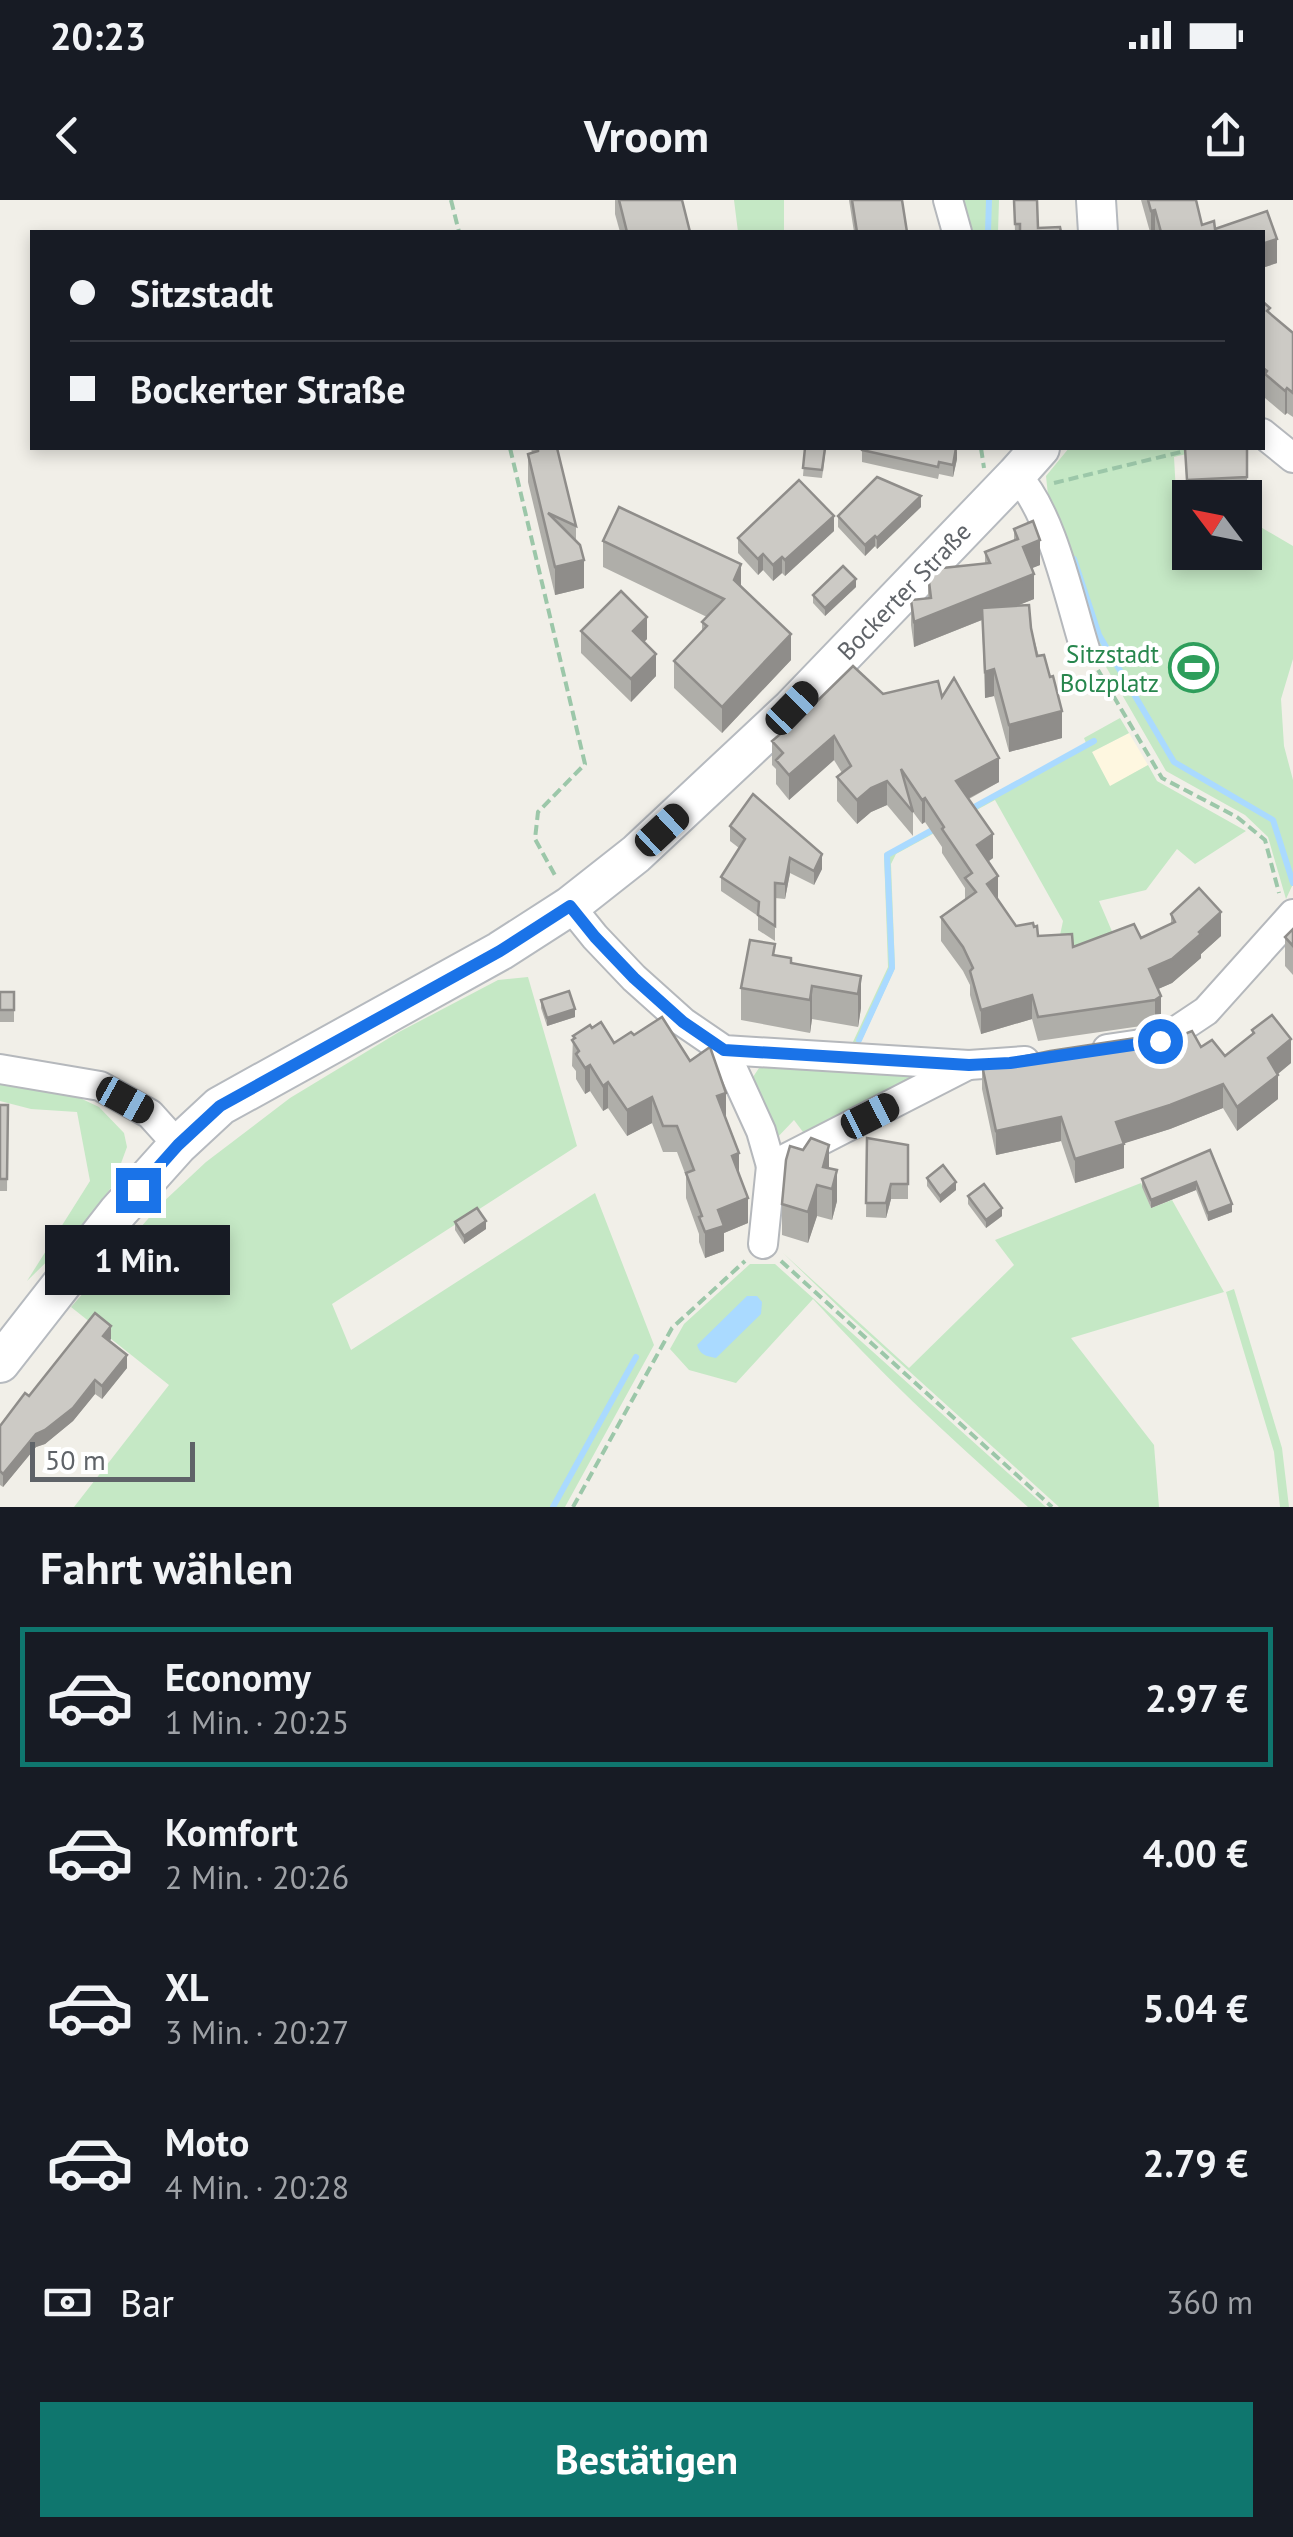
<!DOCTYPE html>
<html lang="de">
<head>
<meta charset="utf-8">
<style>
	body { margin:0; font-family:"PT Sans",sans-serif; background:#20242c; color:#f1f3f6; height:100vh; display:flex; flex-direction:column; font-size:38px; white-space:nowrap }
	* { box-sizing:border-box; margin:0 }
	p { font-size:32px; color:#9ea1a6 }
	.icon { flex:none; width:55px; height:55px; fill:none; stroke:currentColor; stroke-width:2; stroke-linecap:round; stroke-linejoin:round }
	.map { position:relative; height:1307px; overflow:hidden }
	.drawer { display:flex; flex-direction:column; background:#171b24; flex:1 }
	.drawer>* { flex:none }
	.hud { position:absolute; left:30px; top:30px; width:1235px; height:220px; border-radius:0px; box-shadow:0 5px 15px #0003; display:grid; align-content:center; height:220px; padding:0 40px; background:#171b24 }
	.needle { width:65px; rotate:302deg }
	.fabs { position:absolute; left:1172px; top:280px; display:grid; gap:20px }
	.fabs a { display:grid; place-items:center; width:90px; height:90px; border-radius:0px; background:#171b24; box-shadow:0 5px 15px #0003; font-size:50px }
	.scale { position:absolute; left:30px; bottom:25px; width:165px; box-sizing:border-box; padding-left:10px; border:5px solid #5f6368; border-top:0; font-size:28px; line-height:35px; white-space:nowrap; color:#5f6368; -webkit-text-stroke:8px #fff; paint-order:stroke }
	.end { position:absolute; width:45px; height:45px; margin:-22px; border:12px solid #1a73e8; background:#fff; box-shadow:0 0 0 5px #fff }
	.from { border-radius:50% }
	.bubble { position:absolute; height:70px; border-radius:0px; background:#171b24; box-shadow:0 5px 15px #0003; font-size:32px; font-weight:600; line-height:70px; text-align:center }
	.car { position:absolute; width:30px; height:60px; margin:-30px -15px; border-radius:12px; box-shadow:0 0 8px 2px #0007; background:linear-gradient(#222 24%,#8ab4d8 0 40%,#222 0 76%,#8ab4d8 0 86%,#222 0) }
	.hud b { display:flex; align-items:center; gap:35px; height:95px; font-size:38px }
	.hud b+b { border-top:2px solid #363941 }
	.hud i { width:25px; height:25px; background:#f1f3f6 }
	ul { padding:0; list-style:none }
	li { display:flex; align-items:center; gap:30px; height:140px; margin:0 20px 15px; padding:0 20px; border:5px solid transparent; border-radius:0px }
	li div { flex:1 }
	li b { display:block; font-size:38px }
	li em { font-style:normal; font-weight:600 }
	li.selected { border-color:#0f766e }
	li>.icon { width:90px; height:90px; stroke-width:1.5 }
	h2 { padding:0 40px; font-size:45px; line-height:120px }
	.pay { display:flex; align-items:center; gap:25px; height:110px; padding:0 40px; font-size:38px }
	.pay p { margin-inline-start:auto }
	.action { display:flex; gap:20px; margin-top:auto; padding:20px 40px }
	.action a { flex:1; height:115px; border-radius:0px; background:#0f766e; color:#fff; font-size:40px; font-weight:600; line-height:115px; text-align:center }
	.status { display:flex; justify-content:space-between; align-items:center; height:70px; padding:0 50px; background:#171b24; direction:ltr }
	.status svg { height:28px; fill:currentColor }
	header { display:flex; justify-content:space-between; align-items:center; height:130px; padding:0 40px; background:#171b24; font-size:45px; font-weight:600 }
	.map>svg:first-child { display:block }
</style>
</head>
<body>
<div class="status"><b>20:23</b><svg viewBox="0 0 49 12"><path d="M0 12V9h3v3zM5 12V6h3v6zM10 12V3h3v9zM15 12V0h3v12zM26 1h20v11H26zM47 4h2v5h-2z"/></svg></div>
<header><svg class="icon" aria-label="back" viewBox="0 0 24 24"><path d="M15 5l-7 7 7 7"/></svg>Vroom<svg class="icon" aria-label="share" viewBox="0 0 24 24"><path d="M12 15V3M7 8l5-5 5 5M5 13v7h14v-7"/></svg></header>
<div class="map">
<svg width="1293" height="1307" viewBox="0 0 1293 1307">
	<rect width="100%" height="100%" fill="#f1efe8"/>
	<path fill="#fef7e0" d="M1129 533 1148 565 1110 587 1092 552Z"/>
	<g fill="#c5e8c5">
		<path d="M734 0H784V32H738Z"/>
		<path d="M961 0H999L998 32H971Z"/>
		<path d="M1069 248H1211L1174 257 1178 328H1190V352H1245V325H1257L1293 346V459L1281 499 1284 546 1293 580V684L1286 699 1268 637 1245 615 1166 571 1090 439 1049 305 1046 276Z"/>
		<path d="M1120 518 1129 533 1092 552 1110 586 1148 565 1157 581 1246 631 1195 664 1177 649 1146 690 1099 701 1120 750 1055 759 1063 721 995 600 896 654 891 664 895 768 860 844H852L888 767 884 654 1086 543 1084 538Z"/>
		<path d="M528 777 577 946 332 1104 351 1150 595 993 654 1145 565 1307H74L169 1185 71 1107 161 1004 206 962 290 898 399 832 498 780Z"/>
		<path d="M759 868H907L914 881 809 940 794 920 774 941 749 883Z"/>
		<path d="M0 883 63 890 99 907 124 933 127 947 113 985 83 1026 27 1081 90 981 77 912 31 909 0 901Z"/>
		<path d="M1141 983 1151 1008 1172 1000 1224 1092 1071 1138 1154 1245 1159 1307H1059L846 1114 783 1053 909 1168 1014 1065 995 1040Z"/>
		<path d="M750 1064H775L1046 1307H1028C953 1241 880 1173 813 1099L736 1183 689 1170 670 1149 684 1124Z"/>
		<path d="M1234 1089 1282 1248 1289 1307H1280L1274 1252 1226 1092Z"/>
	</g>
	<path fill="#aadaff" d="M747 1096H757L762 1102 761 1114 716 1158C706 1156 700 1155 697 1145Z"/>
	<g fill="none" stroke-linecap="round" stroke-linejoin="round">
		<g stroke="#aadaff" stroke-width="6">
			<path d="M988 32 989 0"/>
			<path d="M1074 359 1099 435 1174 562 1273 620 1293 683"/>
			<path d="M969 610 1094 541"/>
			<path d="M859 840 892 768 887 655 936 628"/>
			<path d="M553 1307 636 1157"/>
		</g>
		<defs>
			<g id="street">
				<path d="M948 0 957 32"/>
				<path d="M1262 233 1293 258"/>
				<path d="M1016 275C1052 313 1069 398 1085 449"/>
				<path d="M570 706 595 737 634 778 683 822 724 850 969 865 1025 861"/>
				<path d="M1107 849 1161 841 1206 811 1293 714"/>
				<path d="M724 850 761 931 771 966"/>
				<path d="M0 869 100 886 150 914 178 945"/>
				<path d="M763 1044 771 966 968 865"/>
			</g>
			<g id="secondary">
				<path d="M1096 0 1098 32"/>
				<path d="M0 1163 118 1012 178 945 220 906 500 751 570 706 636 654 792 508 1016 275 1040 248"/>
			</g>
		</defs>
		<use href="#street" stroke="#b5b8bc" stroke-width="32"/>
		<use href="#secondary" stroke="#b6babf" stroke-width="42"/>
		<g stroke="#9cc7a9" stroke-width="4" stroke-dasharray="10 5" stroke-linecap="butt">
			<path d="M451 0 459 32"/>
			<path d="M510 248 585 564 538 612 535 639 557 679"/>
			<path d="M981 248 984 268"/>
			<path d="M1054 283 1185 251"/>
			<path d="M1098 470 1162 578 1237 617 1265 640 1279 693"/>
			<path d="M781 1061 1052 1307"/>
			<path d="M573 1307 672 1128 745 1061"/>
		</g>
		<use href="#street" stroke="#fff" stroke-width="28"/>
		<use href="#secondary" stroke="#fff" stroke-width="38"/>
	</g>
	<g fill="#afaea9">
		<path d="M615 0H682L690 32H620L615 14Z"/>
		<path d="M849 0H902L907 32H912H854Z"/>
		<path d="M1014 0 1038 28 1061 32H1015Z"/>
		<path d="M1141 0H1196L1202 25 1214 21 1215 29 1267 11 1277 39V63L1262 68V32H1150Z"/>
		<path d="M1262 101 1270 113 1293 133V217L1287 213 1285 215 1265 198V193L1262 191Z"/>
		<path d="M531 248H557L576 326V341L584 388 555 395 528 282V254L532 253Z"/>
		<path d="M805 248H826L822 278 803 276Z"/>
		<path d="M862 248 957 259 953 277 939 274 938 279 862 262Z"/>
		<path d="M1185 248H1247V300H1245V298H1190V303L1187 304Z"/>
		<path d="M921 307 877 349 875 346 865 356 838 327V316Z"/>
		<path d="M1014 329 1040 365 1031 368 1034 399 1016 406 1031 428 1062 538 1009 552 994 496 985 498 982 420 914 447 911 425V400L928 398V374L985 364V352L1014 340Z"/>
		<path d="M834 331 785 376 782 373 773 381 763 370 758 375 738 353V338Z"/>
		<path d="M603 341 741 386 791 460 722 533 674 488V461L702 432V422L707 417 603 367Z"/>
		<path d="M856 387 825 416 813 403V395Z"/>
		<path d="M581 431 647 439 644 442 656 476 631 502 581 453Z"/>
		<path d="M883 494 942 497 999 582 969 599 993 658 988 662 998 700 1016 726 1038 736 1073 747 1141 738 1171 724V714L1221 736 1201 754V758L1172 783 1158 789 1161 820 1155 824 1038 841 1032 819 981 834 970 795V785L963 771 941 741V717L965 700V688L942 653V647L925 622 922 624 913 612V636L887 605 871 612 857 624 837 601V577L842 573 834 560 789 600 776 584V569L772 565V541Z"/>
		<path d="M730 626 822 669 814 685 790 673 785 699 775 698V741L758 730V716L721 691V677L739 648 730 641Z"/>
		<path d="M1293 729V775L1285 766V737Z"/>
		<path d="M775 755 791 763 861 776V808L858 827 812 819 810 833 741 820V788Z"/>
		<rect x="0" y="792" width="14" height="30"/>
		<path d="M541 800 575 817 547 826 541 808Z"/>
		<path d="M592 828 614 843 634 835 726 918 739 975 748 1023 724 1033V1051L705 1058 699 1042V1034L686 998V976L677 952H663L652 923 627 936 608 908 603 911 590 891 585 894 576 879V871L572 866 573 836Z"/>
		<path d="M1252 830 1291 863 1278 874V899L1237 931 1223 908 1170 929 1124 943V968L1075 983 1061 941 996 955 982 889V865L1146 846 1177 837 1225 856 1252 835Z"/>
		<path d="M0 905H8L7 991H0Z"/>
		<path d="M867 938 908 945V999H891L886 1018 866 1017Z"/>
		<path d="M1210 950 1232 1012 1208 1021 1196 990 1151 1008 1142 987V979Z"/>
		<path d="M829 968 837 1001 832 1020 817 1016 808 1043 782 1035V1004Z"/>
		<path d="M927 978 956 990 940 1003 927 986Z"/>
		<path d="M968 996 1002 1016 986 1028 968 1004Z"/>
		<path d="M455 1022 486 1029 464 1044 455 1030Z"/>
		<path d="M111 1139 110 1141 127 1168 102 1199 95 1194 73 1221 45 1244 36 1247 3 1287 0 1285V1226L29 1196Z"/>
	</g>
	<g fill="#8f8d8a">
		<path d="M1155 10V32H1151V11Z"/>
		<path d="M1277 39V63L1262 68V44Z"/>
		<path d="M1287 188V213L1285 215V191Z"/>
		<path d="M957 248V259L953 277V265Z"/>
		<path d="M921 296V307L877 349V338Z"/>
		<path d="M834 316V331L785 376V360Z"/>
		<path d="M875 336V346L865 356V345Z"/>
		<path d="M1040 340V365L1023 372V347Z"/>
		<path d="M763 354V370L758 375V359Z"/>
		<path d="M782 357V373L773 381V365Z"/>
		<path d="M584 360V388L555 395V367Z"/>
		<path d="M741 364V391L734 380Z"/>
		<path d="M1034 374V399L914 447V422Z"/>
		<path d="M856 379V387L825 416V408Z"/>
		<path d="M647 417V439L633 453V431Z"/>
		<path d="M791 434V460L722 533V507Z"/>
		<path d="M656 454V476L631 502V479Z"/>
		<path d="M994 469V496L985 498V472Z"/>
		<path d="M1062 511V538L1009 552V525Z"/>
		<path d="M834 536V560L789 600V575Z"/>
		<path d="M999 558V582L956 605V581Z"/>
		<path d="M887 581V605L871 612 857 624V600L871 588Z"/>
		<path d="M925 598V622L922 624V600Z"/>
		<path d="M993 634V658L977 669V645Z"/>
		<path d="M822 654V669L814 685V671Z"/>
		<path d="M790 658V673L785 699V684Z"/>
		<path d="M998 676V700L987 684Z"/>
		<path d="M1221 712V736L1201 754V758L1172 783 1149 793V769L1199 732Z"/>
		<path d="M861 776V808L858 827V794Z"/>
		<path d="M812 786V819L810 833V800Z"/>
		<path d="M1032 795V819L981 834V810Z"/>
		<path d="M1161 796V820L1155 824V800Z"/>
		<path d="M575 809V817L547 826V818Z"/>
		<path d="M1291 839V863L1268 882V858Z"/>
		<path d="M590 865V891L585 894V868Z"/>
		<path d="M1278 875V899L1237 931V907Z"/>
		<path d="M608 882V908L603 911V886Z"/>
		<path d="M1223 884V908L1170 929 1116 946V922Z"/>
		<path d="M726 893V918L717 896Z"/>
		<path d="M652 897V923L627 936V910Z"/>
		<path d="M1061 917V941L996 955V931Z"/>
		<path d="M1124 944V968L1075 983V959Z"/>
		<path d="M829 945V976L823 967Z"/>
		<path d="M739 953V978L732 956Z"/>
		<path d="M837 970V1001L832 1020V989Z"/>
		<path d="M956 982V990L940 1003V996Z"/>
		<path d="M1196 982V990L1151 1008V1000Z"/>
		<path d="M891 984V999L886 1018V1003Z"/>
		<path d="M817 985V1016L808 1043V1012Z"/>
		<path d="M748 998V1023L724 1033V1051L705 1058V1032L718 1010Z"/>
		<path d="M1232 1004V1012L1208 1021V1013Z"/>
		<path d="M1002 1008V1016L986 1028V1020Z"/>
		<path d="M486 1021V1029L464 1044V1036Z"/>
		<path d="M111 1126V1139L103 1149V1136Z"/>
		<path d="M127 1155V1168L102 1199V1186Z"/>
		<path d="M95 1180V1194L73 1221 45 1244 36 1247 3 1287V1274L36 1234Z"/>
	</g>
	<g fill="#cccac5" stroke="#8f8d8a" stroke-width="2.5">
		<path d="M619 0H682L690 32H627Z"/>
		<path d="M852 0H902L907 32H912H857Z"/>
		<path d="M1014 0H1037L1038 28 1060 27 1061 32H1020V24H1015Z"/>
		<path d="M1148 0H1196L1202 25 1214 21 1215 29 1267 11 1277 39 1262 44V32H1161L1155 10 1151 11Z"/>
		<path d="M1262 101 1270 108 1267 111 1293 133V193L1287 188 1285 191 1265 174 1267 171 1262 167Z"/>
		<path d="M538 248H557L576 326 548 313 580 345 584 360 555 367 528 254 538 251Z"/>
		<path d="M805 248H825L822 270 803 268Z"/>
		<path d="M862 248H956L953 265 939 262 938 267 862 250Z"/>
		<path d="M1185 248H1247V277L1187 280Z"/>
		<path d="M877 277 921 296 877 338 875 336 865 345 838 316Z"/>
		<path d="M799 280 834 316 785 360 782 357 773 365 763 354 758 359 738 338Z"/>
		<path d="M619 307 741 364 734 380 791 434 722 507 674 461 707 426 702 422 724 399 603 341Z"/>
		<path d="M1033 321 1040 340 1023 347 1034 374 914 422 911 400 931 398 928 374 933 369 990 363 985 352 1018 339 1014 329Z"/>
		<path d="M843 366 856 379 825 408 813 395Z"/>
		<path d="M621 391 647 417 633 431 656 454 631 479 581 431Z"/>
		<path d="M1029 405 1031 428 1037 456 1044 455 1050 477 1053 476 1062 511 1009 525 994 469 985 472 982 408Z"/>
		<path d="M853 466 883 494 938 481 942 497 954 478 999 558 956 581 993 634 977 645 998 676 987 684 1016 726 1033 723 1034 727 1037 726 1038 736 1072 734 1073 747 1134 724 1141 738 1175 722 1171 714 1199 688 1221 712 1199 732 1201 734 1172 759 1149 769 1161 796 1155 800 1038 817 1032 795 981 810 970 771 973 768 963 747 941 717 976 692 965 678 972 673 942 629 944 627 925 598 922 600 901 569 913 612 887 581 871 588 857 600 837 577 851 566 834 536 789 575 776 560 783 553 772 541 804 514Z"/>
		<path d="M753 594 822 654 814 671 790 658 785 684 775 683V726L758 715 759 702 721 677 745 639 730 626Z"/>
		<path d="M1293 729V746L1285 737Z"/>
		<path d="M750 740 775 744 773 755 791 758V763L861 776 858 794 812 786 810 800 741 788Z"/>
		<path d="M569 791 575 809 547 818 541 800Z"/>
		<rect x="0" y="792" width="14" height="18"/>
		<path d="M1272 815 1291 839 1268 858 1278 875 1237 907 1223 884 1170 905 1116 922 1124 944 1075 959 1061 917 996 931 982 865 1050 851 1143 837 1146 846 1175 832 1177 837 1192 831 1201 847 1212 840 1225 856 1254 833 1252 830Z"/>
		<path d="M662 817 690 861 710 847 726 893 717 896 739 953 732 956 748 998 718 1010 724 1026 705 1032 699 1017 702 1016 686 973 694 970 677 926H663L652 897 627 910 608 882 603 886 590 865 585 868 576 854 579 851 572 840 575 838 573 836 590 825 592 828 601 822 614 843 631 832 634 835Z"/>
		<path d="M0 905H8L7 979H0Z"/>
		<path d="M811 938 829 945 823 967 837 970 832 989 817 985 808 1012 782 1004 786 960 790 946 803 950Z"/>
		<path d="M867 938 908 945V984H891L886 1003H866Z"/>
		<path d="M1210 950 1232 1004 1208 1013 1196 982 1151 1000 1142 979Z"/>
		<path d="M943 965 956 982 940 996 927 978Z"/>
		<path d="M984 984 1002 1008 986 1020 968 996Z"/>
		<path d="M477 1008 486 1021 464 1036 455 1022Z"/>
		<path d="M95 1113 111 1126 103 1136 127 1155 102 1186 95 1180 73 1208 45 1230 36 1234 3 1274 0 1271V1226L25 1193 29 1196Z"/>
	</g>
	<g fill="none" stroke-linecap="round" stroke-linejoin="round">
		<path stroke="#1a73e8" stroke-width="12" d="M138 990 178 945 220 906 500 751 570 706 595 737 634 778 683 822 724 850 969 865 1010 863 1160 841"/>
	</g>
	<defs>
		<symbol id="stadium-ring" viewBox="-11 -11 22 22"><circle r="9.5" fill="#fff" stroke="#2e9e5b" stroke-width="1.5"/><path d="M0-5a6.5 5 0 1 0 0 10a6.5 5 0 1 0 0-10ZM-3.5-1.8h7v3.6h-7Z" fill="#2e9e5b"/></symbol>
	</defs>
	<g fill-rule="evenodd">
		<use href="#stadium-ring" x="1166" y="440" width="55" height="55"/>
	</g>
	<g text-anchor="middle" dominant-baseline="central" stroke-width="8" stroke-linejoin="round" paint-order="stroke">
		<g font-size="25" fill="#5f6368" stroke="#fff">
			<text transform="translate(904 391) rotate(-46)">Bockerter Straße</text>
		</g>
		<g font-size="25" fill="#27864d" stroke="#fff" text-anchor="end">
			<text x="1159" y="454">Sitzstadt<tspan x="1159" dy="29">Bolzplatz</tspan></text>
		</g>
	</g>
</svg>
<div class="fabs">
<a><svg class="needle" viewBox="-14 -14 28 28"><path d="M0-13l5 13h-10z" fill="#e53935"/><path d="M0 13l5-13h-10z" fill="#9ea1a6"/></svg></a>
</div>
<div class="scale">50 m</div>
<i class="end from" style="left:1160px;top:841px"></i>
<i class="end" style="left:138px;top:990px"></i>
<div class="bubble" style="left:45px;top:1025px;width:185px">1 Min.</div>
<i class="car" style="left:792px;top:508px;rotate:44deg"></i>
<i class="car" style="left:662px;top:630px;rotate:47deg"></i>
<i class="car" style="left:125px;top:900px;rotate:119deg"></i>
<i class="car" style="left:870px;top:916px;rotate:63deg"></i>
<div class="hud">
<b><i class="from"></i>Sitzstadt</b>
<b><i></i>Bockerter Straße</b>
</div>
</div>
<section class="drawer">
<h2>Fahrt wählen</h2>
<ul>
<li class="selected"><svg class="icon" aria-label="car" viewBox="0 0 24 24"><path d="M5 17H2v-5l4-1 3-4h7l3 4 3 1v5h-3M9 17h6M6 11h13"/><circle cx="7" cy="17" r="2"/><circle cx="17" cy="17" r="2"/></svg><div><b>Economy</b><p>1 Min. · 20:25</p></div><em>2.97 €</em></li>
<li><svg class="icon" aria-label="car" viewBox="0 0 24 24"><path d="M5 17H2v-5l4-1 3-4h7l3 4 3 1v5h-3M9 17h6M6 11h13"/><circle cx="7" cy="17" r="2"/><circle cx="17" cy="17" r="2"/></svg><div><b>Komfort</b><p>2 Min. · 20:26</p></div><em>4.00 €</em></li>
<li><svg class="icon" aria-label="car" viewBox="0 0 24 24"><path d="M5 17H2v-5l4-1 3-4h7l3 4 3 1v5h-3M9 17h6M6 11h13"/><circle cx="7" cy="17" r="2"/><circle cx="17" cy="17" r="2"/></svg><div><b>XL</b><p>3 Min. · 20:27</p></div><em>5.04 €</em></li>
<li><svg class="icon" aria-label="car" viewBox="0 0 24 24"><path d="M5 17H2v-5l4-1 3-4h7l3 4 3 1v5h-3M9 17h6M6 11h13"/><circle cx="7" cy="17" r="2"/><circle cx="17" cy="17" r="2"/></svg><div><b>Moto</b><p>4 Min. · 20:28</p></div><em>2.79 €</em></li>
</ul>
<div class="pay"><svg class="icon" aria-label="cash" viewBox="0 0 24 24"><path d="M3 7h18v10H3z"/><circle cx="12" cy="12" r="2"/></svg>Bar<p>360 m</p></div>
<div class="action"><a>Bestätigen</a></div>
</section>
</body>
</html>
